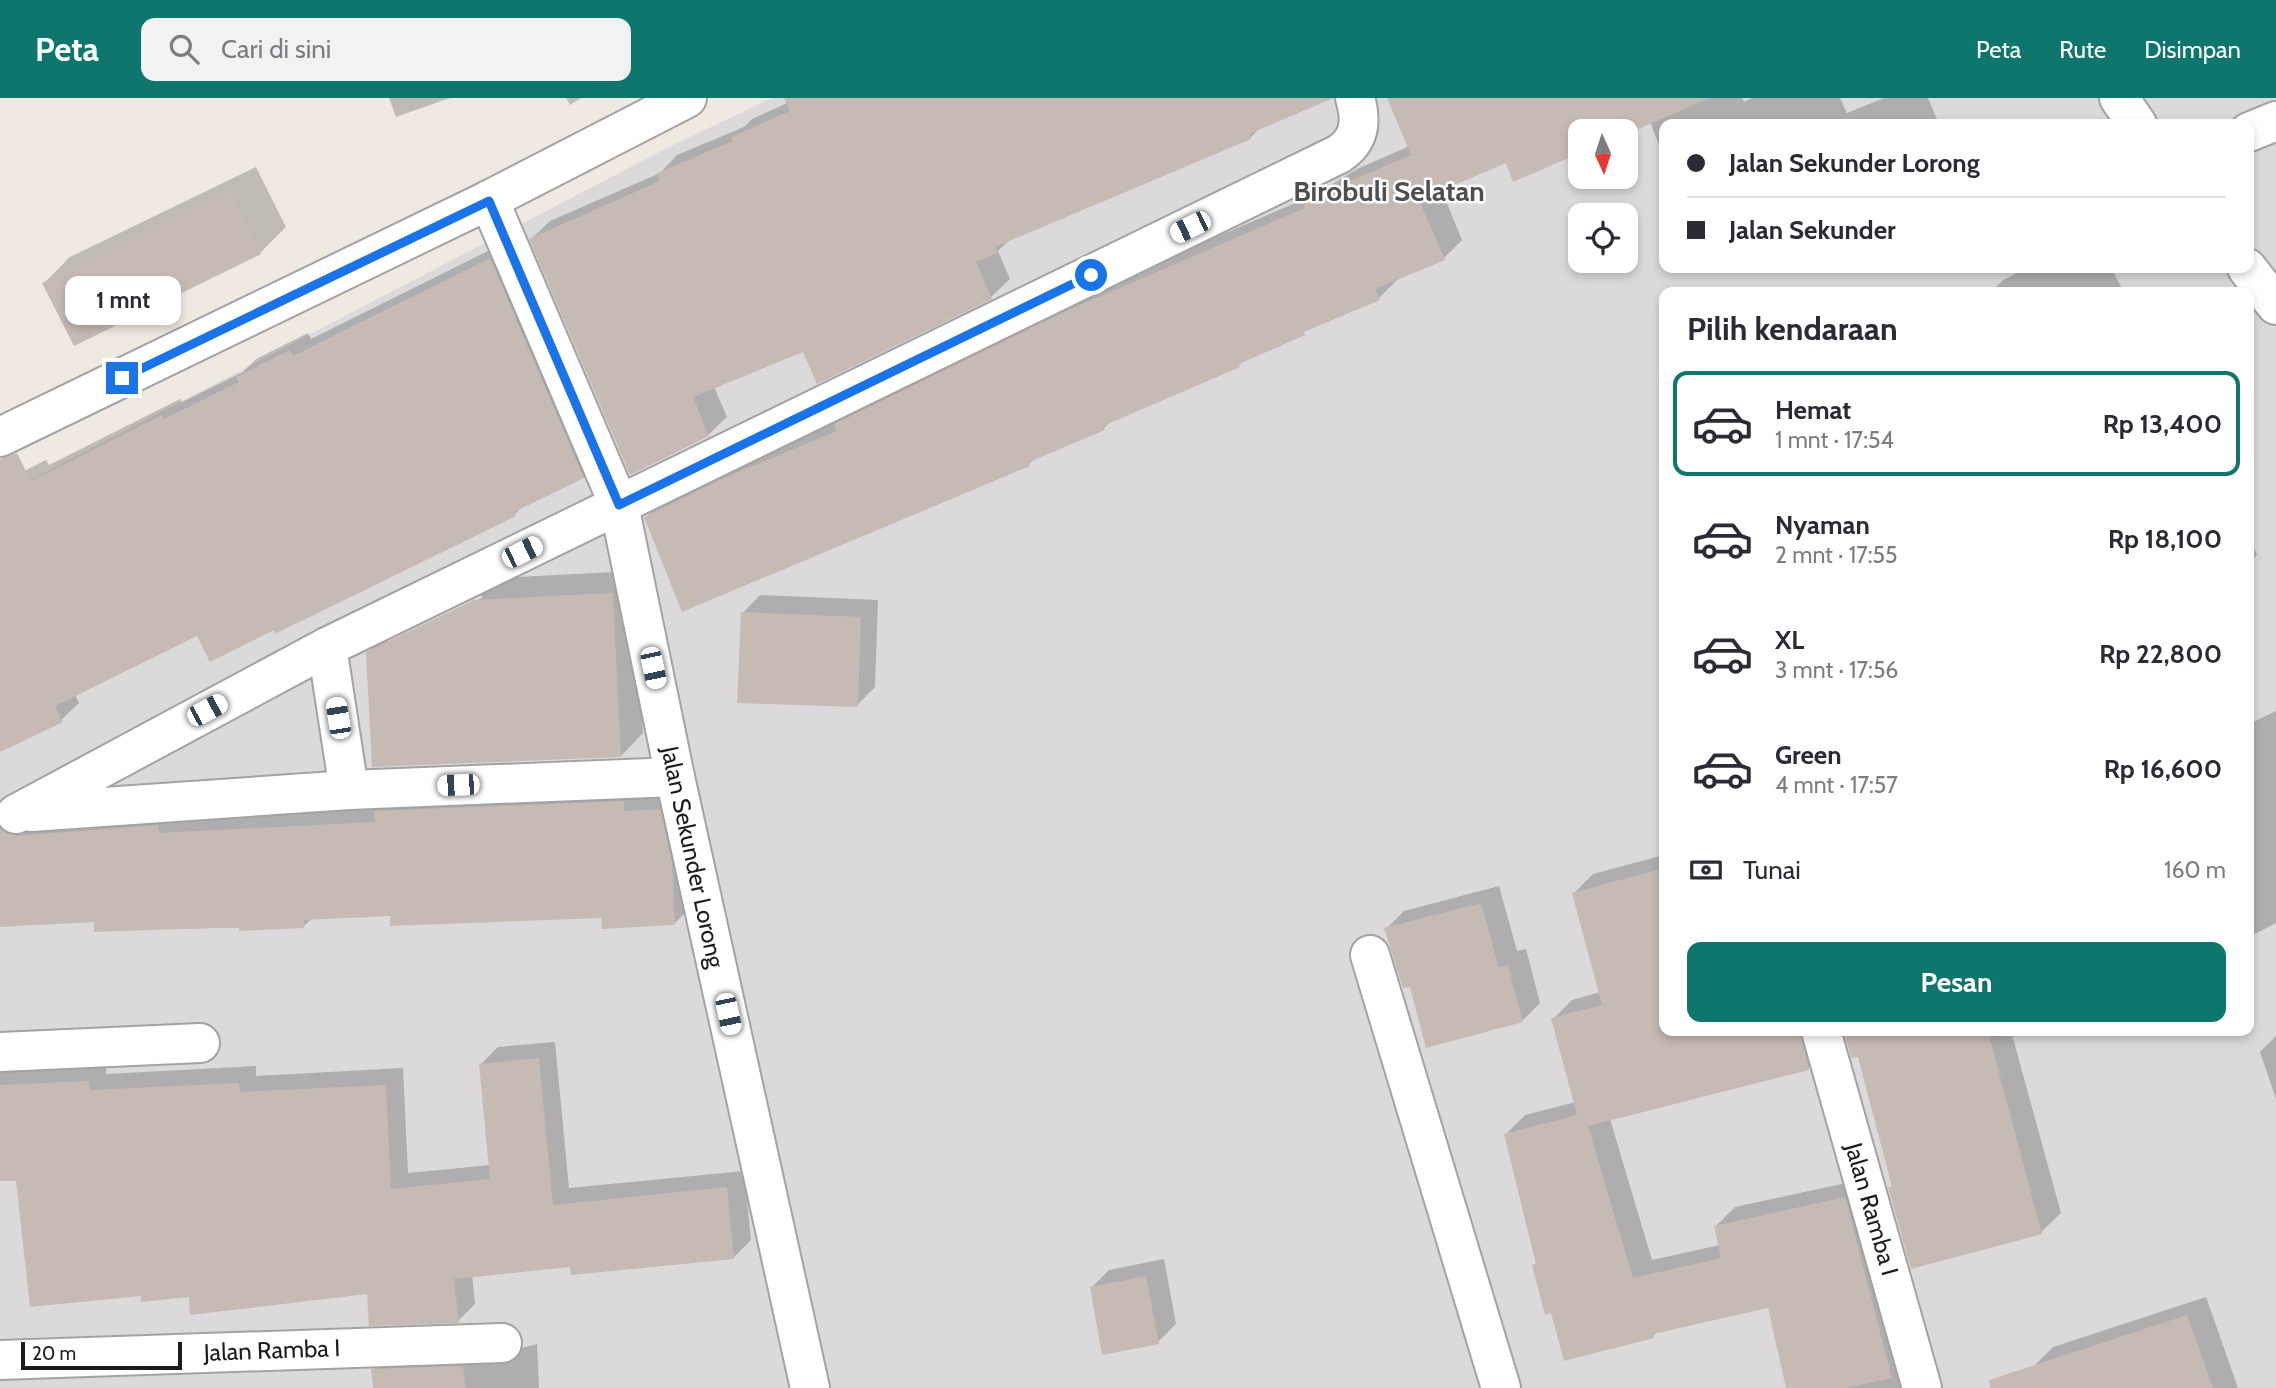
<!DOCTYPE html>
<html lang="id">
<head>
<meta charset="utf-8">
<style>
	body { margin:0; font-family:Cabin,sans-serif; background:#f2f2f3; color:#2b2b33; height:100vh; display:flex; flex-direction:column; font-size:26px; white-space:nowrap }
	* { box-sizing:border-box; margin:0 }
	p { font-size:23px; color:#7c7c81 }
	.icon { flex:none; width:38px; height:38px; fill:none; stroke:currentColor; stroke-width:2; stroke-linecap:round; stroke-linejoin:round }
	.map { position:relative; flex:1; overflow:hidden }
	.sheet { position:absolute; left:1659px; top:189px; width:595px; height:749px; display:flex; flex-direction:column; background:#fff; border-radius:14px; box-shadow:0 4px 10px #0003 }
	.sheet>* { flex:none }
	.top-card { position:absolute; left:1659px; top:21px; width:595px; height:154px; border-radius:14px; box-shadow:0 4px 10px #0003; display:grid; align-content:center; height:154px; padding:0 28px; background:#fff }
	.needle { width:46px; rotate:177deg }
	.controls { position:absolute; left:1568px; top:21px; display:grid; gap:14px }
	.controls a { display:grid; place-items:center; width:70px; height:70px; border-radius:14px; background:#fff; box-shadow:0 4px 10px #0003; font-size:35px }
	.scale { position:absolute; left:21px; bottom:18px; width:161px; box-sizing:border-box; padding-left:7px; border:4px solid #1c1c1c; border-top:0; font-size:19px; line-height:24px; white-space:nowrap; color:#1c1c1c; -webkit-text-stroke:5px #fff; paint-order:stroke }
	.end { position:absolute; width:32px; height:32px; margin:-16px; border:9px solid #1a73e8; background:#fff; box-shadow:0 0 0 4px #fff }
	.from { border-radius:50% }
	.bubble { position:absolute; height:49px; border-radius:14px; background:#fff; box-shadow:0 4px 10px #0003; font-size:23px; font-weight:700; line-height:49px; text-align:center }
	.car { position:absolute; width:21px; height:42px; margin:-21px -10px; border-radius:9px; box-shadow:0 0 5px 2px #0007; background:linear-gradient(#fff 24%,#345 0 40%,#fff 0 76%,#345 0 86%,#fff 0) }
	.top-card b { display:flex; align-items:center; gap:24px; height:66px; font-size:26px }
	.top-card b+b { border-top:2px solid #e1e1e2 }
	.top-card i { width:18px; height:18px; background:#2b2b33 }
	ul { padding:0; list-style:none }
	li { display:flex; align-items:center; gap:21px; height:105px; margin:0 14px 10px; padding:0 14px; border:4px solid transparent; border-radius:14px }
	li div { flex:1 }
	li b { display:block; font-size:26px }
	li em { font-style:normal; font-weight:700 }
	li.active { border-color:#0f766e }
	li>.icon { width:63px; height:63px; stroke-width:1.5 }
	h2 { padding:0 28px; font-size:32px; line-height:84px }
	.pay { display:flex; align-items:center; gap:18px; height:77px; padding:0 28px; font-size:26px }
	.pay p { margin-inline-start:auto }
	.cta { display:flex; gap:14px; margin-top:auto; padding:14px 28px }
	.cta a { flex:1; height:80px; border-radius:14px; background:#0f766e; color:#fff; font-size:28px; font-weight:700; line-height:80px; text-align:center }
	header { display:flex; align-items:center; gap:42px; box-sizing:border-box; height:98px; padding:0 35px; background:#0f766e; color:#fff }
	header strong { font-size:33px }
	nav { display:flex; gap:38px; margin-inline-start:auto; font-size:24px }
	.search { width:490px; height:63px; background:#f2f2f3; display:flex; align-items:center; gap:18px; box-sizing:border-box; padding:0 24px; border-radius:14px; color:#7c7c81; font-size:26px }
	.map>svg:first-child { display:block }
</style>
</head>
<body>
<header>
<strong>Peta</strong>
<div class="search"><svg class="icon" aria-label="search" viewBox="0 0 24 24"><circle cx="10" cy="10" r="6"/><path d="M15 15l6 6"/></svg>Cari di sini</div>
<nav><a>Peta</a><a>Rute</a><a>Disimpan</a></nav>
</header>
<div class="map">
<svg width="2276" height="1290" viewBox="0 0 2276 1290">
	<rect width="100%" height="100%" fill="#efe9e1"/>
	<path fill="#dbd9d9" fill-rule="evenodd" d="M772 0H2276V1290H0V398L665 51ZM1664 26H2249V170H1664ZM1580 33H1626V79H1580ZM1580 117H1626V163H1580ZM1664 194H2249V933H1664Z"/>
	<g fill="#0003" fill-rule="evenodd">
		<path d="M389 0H450L396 19Z"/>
		<path d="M566 0H581L570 7Z"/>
		<path d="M798 0H1331L1261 29 1250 40 1010 141 998 153 1010 181 991 199 804 252 714 289 727 319 708 337 531 141 550 123 660 75 677 57 744 29 752 21Z"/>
		<path d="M1480 0H1742L1744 4 1752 0H1840L1847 15 1884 0H1928L1939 26H1664V59L1650 24 1626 34 1580 33V53L1514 81 1506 63 1441 91 1462 142 1444 160 1397 182 1379 200 1308 230 1245 261 1239 267 1111 323 1104 330 1038 358 1029 366 646 419 664 401 747 361 841 322 854 308 1086 195 1316 96 1357 71 1421 43Z"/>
		<path d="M256 69 286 129 260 155 44 185 70 159Z"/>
		<path d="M508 143 601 361 583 379 525 406 515 416 276 534 274 530 198 536 75 596 79 605 61 622 0 652V385L46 362 49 367 180 301 182 304 243 274 256 261 308 235 311 241Z"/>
		<path d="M2026 170H2111L2124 194H1991L2003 182Z"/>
		<path d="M2249 440 2257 457 2249 465Z"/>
		<path d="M634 473 643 635 621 658 368 555 390 533 497 480ZM481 496 482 500 388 546V542Z"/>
		<path d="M760 497 878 502 875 589 857 607 743 515Z"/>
		<path d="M2276 613V825L2249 839V626Z"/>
		<path d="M677 694 692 808 674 826 603 818 391 816 312 820 304 828 174 831 95 822 0 798V729L14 715Z"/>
		<path d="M1664 757V933H1824L1828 951 1808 970 1610 1021 1652 1162 1720 1147 1716 1128 1735 1109 1864 1081 1906 1290H1788L1769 1208 1657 1234 1653 1238 1552 1213 1534 1167 1537 1164 1506 1036 1525 1017 1576 1004 1553 921 1572 902 1600 894 1574 795 1593 776Z"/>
		<path d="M1499 788 1517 853 1526 851 1540 905 1522 923 1411 886 1386 831 1404 813Z"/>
		<path d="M1844 933H2011L2061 1115 2041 1134 1890 1090 1893 1087 1859 957 1853 958Z"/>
		<path d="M2276 938V1001L2260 954Z"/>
		<path d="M555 944 569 1090 744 1073 751 1142 734 1159 571 1167 472 1177 475 1206 458 1223 368 1194 142 1196 18 1082H0V974L106 966V976L256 968V978L403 970 408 1075 491 1067 481 966 498 949Z"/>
		<path d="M1164 1161 1176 1226 1158 1244 1091 1190 1109 1172Z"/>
		<path d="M2206 1199 2238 1290H2041L2034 1268 2053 1249Z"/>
		<path d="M537 1246 539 1290H374L373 1272 391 1254 522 1250Z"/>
	</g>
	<g fill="#c6bbb4">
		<path d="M784 0H1334L1249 36 1251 41 995 149 998 155 976 164 992 201 817 286 803 254 693 299 709 338 630 377 529 141 660 83 657 75 733 43 731 39 790 13Z"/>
		<path d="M1387 0H1710L1626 36V33H1580V55L1513 84 1506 65 1419 102 1445 162 1375 191 1380 202 1304 234 1305 237 1239 266 1240 269 1103 328 1105 332 1029 364 1030 368 682 514 644 419 726 379 837 333 834 326 1066 213 1305 110 1303 107 1338 93 1336 89 1411 57Z"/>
		<path d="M230 93 261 156 74 248 42 185Z"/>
		<path d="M490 160 584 380 514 414 516 418 275 536 274 532 210 564 197 538 55 608 63 624 0 654V361L17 355 31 383 162 317 164 321 239 284 236 279 290 252 293 258Z"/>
		<path d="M613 495 621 659 372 669 366 554 474 502Z"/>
		<path d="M741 514 861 519 858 609 737 605Z"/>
		<path d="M624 703V713L660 711 672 765 675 827 602 831 601 820 390 828V818L304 822V830L239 833V829L94 834V824L0 829V731L16 738 158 727 159 735 375 724 374 713Z"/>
		<path d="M1664 770V933H1800L1809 972 1588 1028 1633 1180 1721 1160 1714 1128 1845 1099 1892 1280 1846 1290H1786L1768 1210 1653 1236 1654 1240 1564 1263 1551 1215 1545 1217 1532 1167 1536 1166 1504 1036 1577 1017 1551 920 1602 907 1572 795Z"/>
		<path d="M1481 805 1499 870 1508 867 1523 924 1426 950 1410 889 1403 890 1384 830Z"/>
		<path d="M1844 933H1988L2042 1136 1911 1171 1888 1089H1892L1858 959 1851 960Z"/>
		<path d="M539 960 553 1107 727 1089 734 1161 571 1177 570 1169 454 1181 459 1225 369 1228 367 1196 190 1217 189 1199 141 1204V1198L30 1209 16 1083H0V987L89 983 90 992 239 985 240 994 386 987 391 1091 490 1081 479 966Z"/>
		<path d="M1146 1178 1159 1246 1102 1257 1090 1189Z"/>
		<path d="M2187 1217 2213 1290H1990L1989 1282Z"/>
		<path d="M463 1268 466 1290H373L371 1271Z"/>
	</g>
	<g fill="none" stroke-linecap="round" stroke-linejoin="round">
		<defs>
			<g id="minor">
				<path d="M2119 0 2137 26"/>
				<path d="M2249 34 2276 23"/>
				<path d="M489 102 619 407 675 679 810 1290"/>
				<path d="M2247 170 2276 207"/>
				<path d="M327 549 349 692"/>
				<path d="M31 714 349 692 675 679"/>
				<path d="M16 716 327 549 1339 56C1360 42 1362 23 1355 0"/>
				<path d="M1370 857 1501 1290"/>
				<path d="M1821 933 1922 1290"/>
				<path d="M0 954 200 945"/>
				<path d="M0 1262 502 1245"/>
			</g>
			<path id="tertiary" d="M0 339 489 102 687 0"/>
		</defs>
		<use href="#minor" stroke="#a3a3a3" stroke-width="42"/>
		<use href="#tertiary" stroke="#a3a3a3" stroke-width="42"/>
		<use href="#minor" stroke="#fff" stroke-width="38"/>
		<use href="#tertiary" stroke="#fff" stroke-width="38"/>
	</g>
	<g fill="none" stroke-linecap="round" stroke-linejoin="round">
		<path stroke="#1a73e8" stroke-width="9" d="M122 280 489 103 619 407 1091 177"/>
	</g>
	<g text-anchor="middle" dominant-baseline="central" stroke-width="5" stroke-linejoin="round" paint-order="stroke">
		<g font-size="24" fill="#1c1c1c" stroke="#fff">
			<text transform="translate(693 759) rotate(78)">Jalan Sekunder Lorong</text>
			<text transform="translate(1872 1111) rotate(74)">Jalan Ramba I</text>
			<text transform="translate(272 1252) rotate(-2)">Jalan Ramba I</text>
		</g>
		<g font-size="28" font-weight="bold" fill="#4f4f4f" stroke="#fff">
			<text x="1389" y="93">Birobuli Selatan</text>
		</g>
	</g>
</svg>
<div class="controls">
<a><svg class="needle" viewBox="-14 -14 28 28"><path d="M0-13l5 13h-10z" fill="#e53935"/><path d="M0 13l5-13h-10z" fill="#7c7c81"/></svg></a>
<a><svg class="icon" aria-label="locate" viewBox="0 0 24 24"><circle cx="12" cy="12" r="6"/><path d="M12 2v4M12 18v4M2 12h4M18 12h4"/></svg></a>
</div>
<div class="scale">20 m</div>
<i class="end from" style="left:1091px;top:177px"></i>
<i class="end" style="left:122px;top:280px"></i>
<div class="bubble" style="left:65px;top:178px;width:116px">1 mnt</div>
<i class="car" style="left:1190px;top:129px;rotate:244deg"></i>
<i class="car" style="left:522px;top:454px;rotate:64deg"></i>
<i class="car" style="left:653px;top:570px;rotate:168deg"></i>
<i class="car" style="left:207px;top:612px;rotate:62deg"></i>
<i class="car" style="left:338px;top:620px;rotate:351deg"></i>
<i class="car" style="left:458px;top:687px;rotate:268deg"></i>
<i class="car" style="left:728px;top:916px;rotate:168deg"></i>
<div class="top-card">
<b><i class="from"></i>Jalan Sekunder Lorong</b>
<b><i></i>Jalan Sekunder</b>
</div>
<section class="sheet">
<h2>Pilih kendaraan</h2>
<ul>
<li class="active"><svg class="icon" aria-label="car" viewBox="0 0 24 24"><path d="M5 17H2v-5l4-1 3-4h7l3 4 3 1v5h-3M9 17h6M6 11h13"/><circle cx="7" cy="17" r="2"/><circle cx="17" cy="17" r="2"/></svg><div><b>Hemat</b><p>1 mnt · 17:54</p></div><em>Rp 13,400</em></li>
<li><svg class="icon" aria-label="car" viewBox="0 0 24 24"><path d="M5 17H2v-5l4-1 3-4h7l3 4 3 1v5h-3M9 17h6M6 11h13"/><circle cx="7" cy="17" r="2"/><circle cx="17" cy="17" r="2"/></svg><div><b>Nyaman</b><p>2 mnt · 17:55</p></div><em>Rp 18,100</em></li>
<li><svg class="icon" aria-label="car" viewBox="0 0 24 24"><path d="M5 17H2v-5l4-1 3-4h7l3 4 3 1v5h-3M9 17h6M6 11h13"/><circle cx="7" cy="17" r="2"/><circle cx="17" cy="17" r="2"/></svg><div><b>XL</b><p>3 mnt · 17:56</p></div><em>Rp 22,800</em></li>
<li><svg class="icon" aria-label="car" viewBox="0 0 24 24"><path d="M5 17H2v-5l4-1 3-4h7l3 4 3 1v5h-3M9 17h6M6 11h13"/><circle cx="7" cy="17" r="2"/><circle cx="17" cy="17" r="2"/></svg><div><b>Green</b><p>4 mnt · 17:57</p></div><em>Rp 16,600</em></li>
</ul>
<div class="pay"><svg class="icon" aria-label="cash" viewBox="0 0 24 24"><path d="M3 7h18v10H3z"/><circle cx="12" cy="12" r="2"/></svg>Tunai<p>160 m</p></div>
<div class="cta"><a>Pesan</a></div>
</section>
</div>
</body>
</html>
